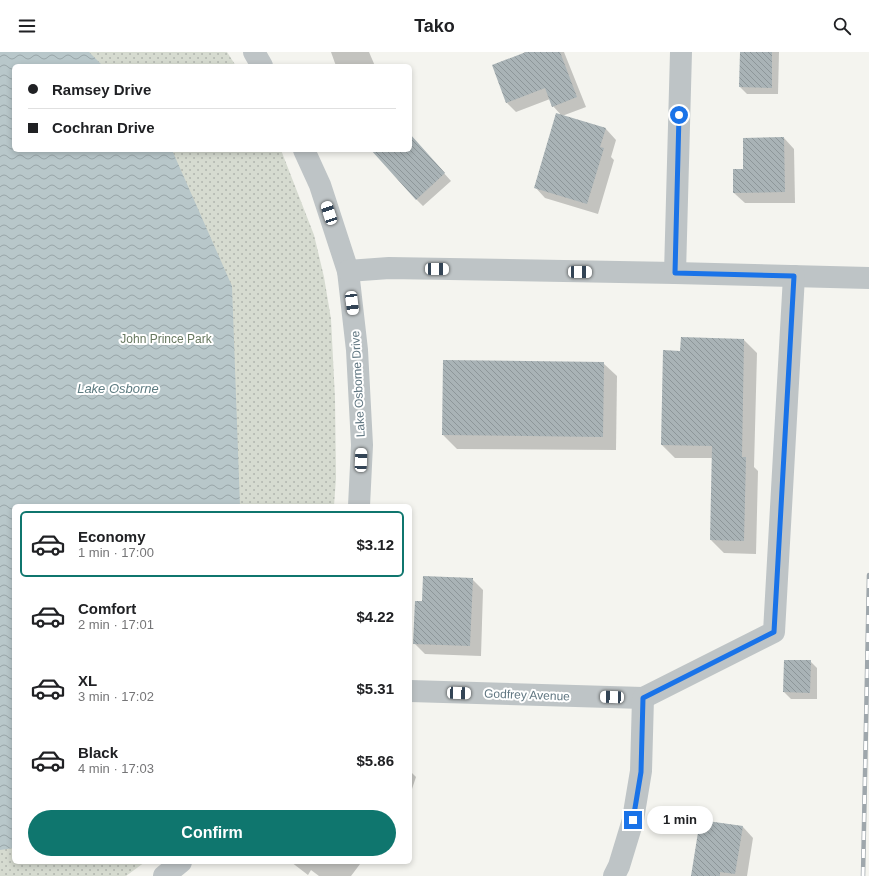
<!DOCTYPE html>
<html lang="en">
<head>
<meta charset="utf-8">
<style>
	body { margin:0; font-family:Helvetica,sans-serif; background:#f2f2f2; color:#202124; height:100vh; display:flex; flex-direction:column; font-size:15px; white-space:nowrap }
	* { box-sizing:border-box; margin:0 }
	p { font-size:13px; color:#757577 }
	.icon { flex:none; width:22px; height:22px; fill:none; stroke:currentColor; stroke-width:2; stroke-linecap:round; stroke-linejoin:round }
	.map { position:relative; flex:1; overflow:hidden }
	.side { position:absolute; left:12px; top:452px; width:400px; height:360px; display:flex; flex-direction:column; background:#fff; border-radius:6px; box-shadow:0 2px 6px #0003 }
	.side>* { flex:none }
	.guide { position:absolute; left:12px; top:12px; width:400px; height:88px; border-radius:6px; box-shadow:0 2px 6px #0003; display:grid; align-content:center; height:88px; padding:0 16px; background:#fff }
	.end { position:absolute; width:18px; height:18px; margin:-9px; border:5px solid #1a73e8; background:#fff; box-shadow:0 0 0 2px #fff }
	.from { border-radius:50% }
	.bubble { position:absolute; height:28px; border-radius:14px; background:#fff; box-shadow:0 2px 6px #0003; font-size:13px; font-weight:700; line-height:28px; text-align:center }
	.car { position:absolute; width:12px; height:24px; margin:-12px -6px; border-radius:5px; box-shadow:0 0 3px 1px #0007; background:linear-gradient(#fff 24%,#345 0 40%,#fff 0 76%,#345 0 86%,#fff 0) }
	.guide b { display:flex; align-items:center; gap:14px; height:38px; font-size:15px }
	.guide b+b { border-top:1px solid #e0e0e0 }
	.guide i { width:10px; height:10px; background:#202124 }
	ul { padding:7px 0 0; list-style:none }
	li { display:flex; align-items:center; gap:12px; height:66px; margin:0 8px 6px; padding:0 8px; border:2px solid transparent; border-radius:6px }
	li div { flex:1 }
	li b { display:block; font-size:15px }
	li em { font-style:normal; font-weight:700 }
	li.current { border-color:#0f766e }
	li>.icon { width:36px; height:36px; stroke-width:1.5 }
	.primary-button { display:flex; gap:8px; margin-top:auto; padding:8px 16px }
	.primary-button a { flex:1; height:46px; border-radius:24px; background:#0f766e; color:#fff; font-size:16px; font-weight:700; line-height:46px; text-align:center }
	header { display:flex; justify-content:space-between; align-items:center; height:52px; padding:0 16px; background:#fff; font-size:18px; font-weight:700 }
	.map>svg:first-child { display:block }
</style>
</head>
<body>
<header><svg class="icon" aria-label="menu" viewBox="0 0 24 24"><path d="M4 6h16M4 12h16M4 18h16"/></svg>Tako<svg class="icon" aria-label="search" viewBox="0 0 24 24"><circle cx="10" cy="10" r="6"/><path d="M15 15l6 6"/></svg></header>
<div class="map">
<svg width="869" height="824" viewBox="0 0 869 824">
	<defs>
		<pattern id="park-dots" width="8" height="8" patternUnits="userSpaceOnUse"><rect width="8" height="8" fill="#d6dbd0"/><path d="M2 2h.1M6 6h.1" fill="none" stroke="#b1b6ae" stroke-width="1.8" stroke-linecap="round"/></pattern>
		<pattern id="water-waves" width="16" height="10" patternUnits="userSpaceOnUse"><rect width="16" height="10" fill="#b8c7ca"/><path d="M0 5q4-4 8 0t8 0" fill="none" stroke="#99a6a9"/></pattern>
		<pattern id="building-back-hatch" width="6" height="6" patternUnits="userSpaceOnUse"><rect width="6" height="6" fill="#a9b3b6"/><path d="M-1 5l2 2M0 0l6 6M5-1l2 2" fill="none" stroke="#8d9699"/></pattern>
	</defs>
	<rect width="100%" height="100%" fill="#f4f4ef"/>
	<path fill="url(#park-dots)" d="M0 0H227L236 14H14V98H281L314 183 324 225 331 267 335 346 336 426 334 454H14V810H145L126 824H0Z"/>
	<path fill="url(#water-waves)" d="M0 0H89L103 14H14V98H172L232 234 240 454H14V796L0 798Z"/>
	<g fill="#0003">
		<path d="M331 0H369L375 14H336Z"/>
		<path d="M524 0H564L586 55 562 64 553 54 550 47 516 60 507 51 525 2Z"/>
		<path d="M741 0H779L778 42H747L740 35Z"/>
		<path d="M557 62 606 77 616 88 611 105 614 108 598 162 545 146 535 135Z"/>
		<path d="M410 83 451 129 423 154 416 147 387 98H410Z"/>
		<path d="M784 86 794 97 795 151H745L734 141 744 118Z"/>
		<path d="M744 288 757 301 754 415 758 419 756 502 724 501 711 488 713 406H675L662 393 681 300Z"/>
		<path d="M603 311 617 324 616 398 457 397 443 383Z"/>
		<path d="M472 527 483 538 481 604 425 602 414 591Z"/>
		<path d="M810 609 817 616V647H791L784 640Z"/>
		<path d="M410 719 416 725 410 743Z"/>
		<path d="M701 769 743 775 753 786 747 824H692Z"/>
		<path d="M291 810H358L360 812 351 824H319L311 818 308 823Z"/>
	</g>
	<g fill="url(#building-back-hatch)">
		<path d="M526 0H560L577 45 552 55 545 36 506 51 492 13Z"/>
		<path d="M740 0H772V36L739 35Z"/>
		<path d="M556 61 606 76 600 95 604 96 587 152 534 136Z"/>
		<path d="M410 82 445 121 416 148 371 98H410Z"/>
		<path d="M784 85 785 140 733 141V117H743V86Z"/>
		<path d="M681 285 744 287 742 405H746L744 489 710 488 712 394 661 393 663 298 680 299Z"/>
		<path d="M443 308 604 310 603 385 442 383Z"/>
		<path d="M423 524 473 526 470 594 413 592 415 549H422Z"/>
		<path d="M784 608H811L810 641 783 640Z"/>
		<path d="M700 768 743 774 735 822 720 820V824H691Z"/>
	</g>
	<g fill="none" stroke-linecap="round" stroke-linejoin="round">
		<g stroke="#bec4c6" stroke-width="22">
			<path d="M254 0 262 14"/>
			<path d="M304 98 320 133 348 219 357 298 362 393 359 454"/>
			<path d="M348 219 389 216 675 221 869 226"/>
			<path d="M675 221 681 0"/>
			<path d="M410 639 643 646 774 580 794 224"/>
			<path d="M164 824 181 810"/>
			<path d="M614 824 619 814 633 768 635 755 641 719 643 646"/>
		</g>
		<defs>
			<path id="rail" d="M863 824 869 523"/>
		</defs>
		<use href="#rail" stroke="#9fa7ac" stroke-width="4.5"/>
		<use href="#rail" stroke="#fff" stroke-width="3" stroke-dasharray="9" stroke-linecap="butt"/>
	</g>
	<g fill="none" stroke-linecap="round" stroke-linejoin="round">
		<path stroke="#1a73e8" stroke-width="5" d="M633 768 641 720 643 646 774 580 794 224 675 221 679 63"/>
	</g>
	<g text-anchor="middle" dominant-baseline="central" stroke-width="4" stroke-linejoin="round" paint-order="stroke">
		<g font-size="12" fill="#687960" stroke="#fff">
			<text x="166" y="287">John Prince Park</text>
		</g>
		<g font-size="12" fill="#617782" stroke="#fff">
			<text transform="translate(358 332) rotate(-93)">Lake Osborne Drive</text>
			<text transform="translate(527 643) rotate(2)">Godfrey Avenue</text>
		</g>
		<g font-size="13" font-style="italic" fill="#5d7b80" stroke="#fff">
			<text x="118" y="336">Lake Osborne</text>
		</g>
	</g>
</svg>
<i class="end from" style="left:679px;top:63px"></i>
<i class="end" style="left:633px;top:768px"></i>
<div class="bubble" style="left:647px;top:754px;width:66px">1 min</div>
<i class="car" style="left:329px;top:161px;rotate:342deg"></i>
<i class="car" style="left:437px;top:217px;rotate:91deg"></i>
<i class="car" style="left:580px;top:220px;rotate:91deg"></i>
<i class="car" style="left:352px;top:251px;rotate:173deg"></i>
<i class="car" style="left:361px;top:408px;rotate:2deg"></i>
<i class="car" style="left:459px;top:641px;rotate:92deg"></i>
<i class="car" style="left:612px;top:645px;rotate:272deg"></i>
<div class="guide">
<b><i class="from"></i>Ramsey Drive</b>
<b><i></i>Cochran Drive</b>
</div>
<section class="side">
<ul>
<li class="current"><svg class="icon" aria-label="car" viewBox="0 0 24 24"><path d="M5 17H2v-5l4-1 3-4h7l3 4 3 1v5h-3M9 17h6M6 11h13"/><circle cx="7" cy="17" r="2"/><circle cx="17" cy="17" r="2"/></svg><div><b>Economy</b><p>1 min · 17:00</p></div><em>$3.12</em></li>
<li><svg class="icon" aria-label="car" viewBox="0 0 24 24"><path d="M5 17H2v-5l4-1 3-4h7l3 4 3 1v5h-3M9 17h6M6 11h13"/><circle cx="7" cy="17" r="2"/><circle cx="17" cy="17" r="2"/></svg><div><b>Comfort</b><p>2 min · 17:01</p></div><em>$4.22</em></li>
<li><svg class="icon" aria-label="car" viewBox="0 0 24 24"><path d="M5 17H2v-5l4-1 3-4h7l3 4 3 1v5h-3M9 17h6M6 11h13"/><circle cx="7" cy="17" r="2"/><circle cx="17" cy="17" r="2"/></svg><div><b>XL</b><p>3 min · 17:02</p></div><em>$5.31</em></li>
<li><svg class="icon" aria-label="car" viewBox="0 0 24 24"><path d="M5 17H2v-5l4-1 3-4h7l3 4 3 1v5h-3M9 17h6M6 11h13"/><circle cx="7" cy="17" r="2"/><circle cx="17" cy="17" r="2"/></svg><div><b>Black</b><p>4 min · 17:03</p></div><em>$5.86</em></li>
</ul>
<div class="primary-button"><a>Confirm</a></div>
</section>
</div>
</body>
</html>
